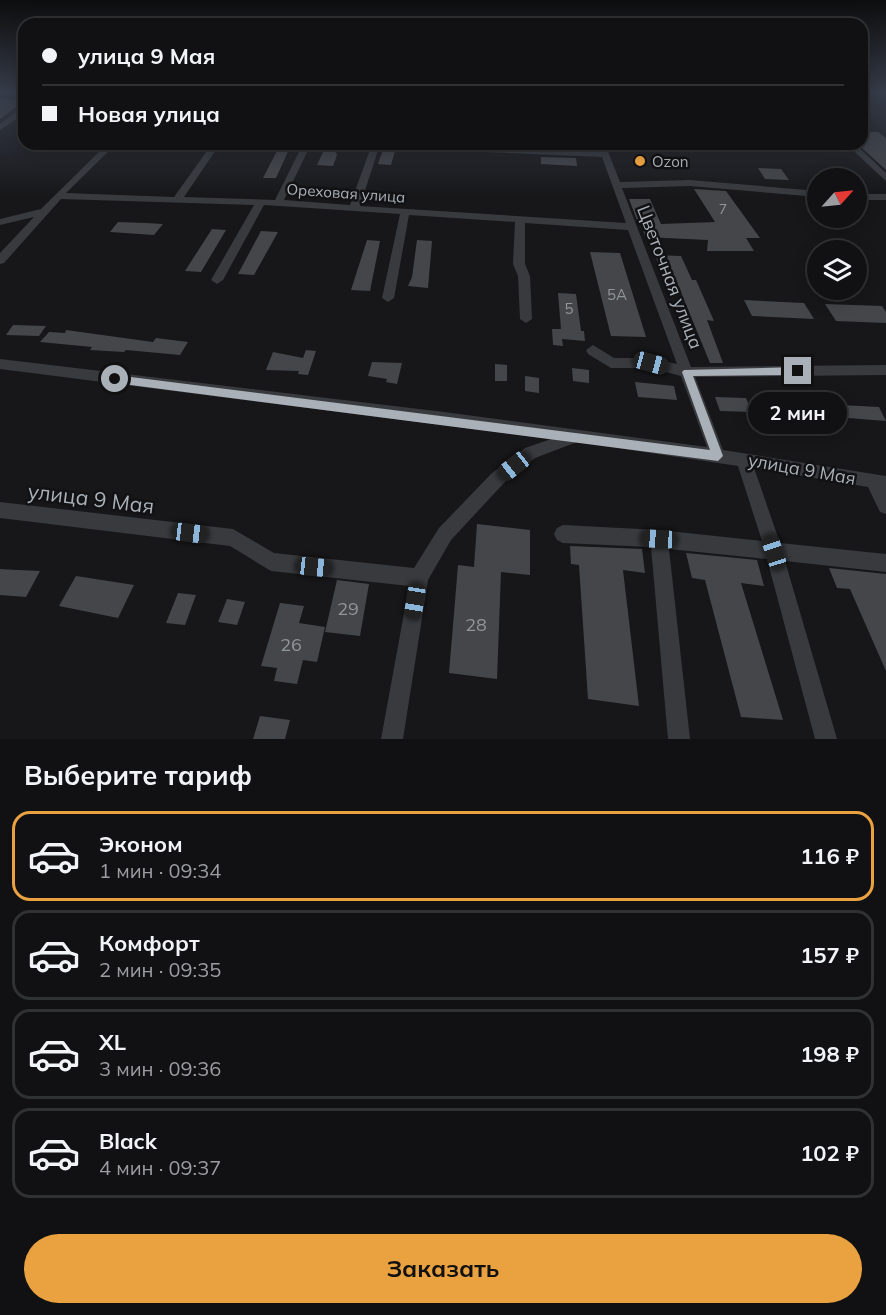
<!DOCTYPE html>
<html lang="ru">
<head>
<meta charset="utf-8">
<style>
	body { margin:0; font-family:Mulish,sans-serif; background:#1a1a1c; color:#f1f3f6; height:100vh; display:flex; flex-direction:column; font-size:22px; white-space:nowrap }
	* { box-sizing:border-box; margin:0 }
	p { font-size:20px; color:#9c9da0 }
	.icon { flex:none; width:33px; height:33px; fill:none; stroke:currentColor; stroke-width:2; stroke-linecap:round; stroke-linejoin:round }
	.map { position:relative; height:739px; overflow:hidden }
	.side { display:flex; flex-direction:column; background:#111113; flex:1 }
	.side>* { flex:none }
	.hud { position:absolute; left:18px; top:18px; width:850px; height:132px; border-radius:18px; box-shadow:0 3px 15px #0003,0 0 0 2px #303133; display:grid; align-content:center; height:132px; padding:0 24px; background:#111113 }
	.needle { width:39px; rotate:63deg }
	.controls { position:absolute; left:807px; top:168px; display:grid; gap:12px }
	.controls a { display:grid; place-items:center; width:60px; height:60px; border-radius:50%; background:#111113; box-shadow:0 3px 15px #0003,0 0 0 2px #303133; font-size:30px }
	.end { position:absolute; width:27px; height:27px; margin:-14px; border:8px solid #aab0b8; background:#111; box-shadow:0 0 0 3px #111 }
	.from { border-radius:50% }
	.bubble { position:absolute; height:42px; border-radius:21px; background:#111113; box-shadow:0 3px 15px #0003,0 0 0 2px #303133; font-size:20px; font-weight:700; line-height:42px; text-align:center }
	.car { position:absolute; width:18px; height:36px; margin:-18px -9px; border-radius:8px; box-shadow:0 0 4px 2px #0007; background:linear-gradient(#222 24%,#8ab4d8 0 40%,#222 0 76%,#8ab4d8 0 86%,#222 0) }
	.hud b { display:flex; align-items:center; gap:21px; height:57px; font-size:22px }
	.hud b+b { border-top:2px solid #303133 }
	.hud i { width:15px; height:15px; background:#f1f3f6 }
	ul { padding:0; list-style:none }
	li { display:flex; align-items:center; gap:18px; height:90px; margin:0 12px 9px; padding:0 12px; border:3px solid #303133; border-radius:18px }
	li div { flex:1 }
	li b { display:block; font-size:22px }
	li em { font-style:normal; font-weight:700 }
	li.active { border-color:#e9a23f }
	li>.icon { width:54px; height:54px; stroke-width:1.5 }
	h2 { padding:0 24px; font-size:27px; line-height:72px }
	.cta { display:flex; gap:12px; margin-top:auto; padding:12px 24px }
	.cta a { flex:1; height:69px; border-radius:36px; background:#e9a23f; color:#111; font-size:24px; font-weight:700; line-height:69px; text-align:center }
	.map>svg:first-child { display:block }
</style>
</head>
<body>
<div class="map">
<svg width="886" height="739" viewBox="0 0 886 739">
	<rect width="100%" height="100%" fill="#171719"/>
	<g fill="#444649">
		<path d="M0 98 24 101 0 119Z"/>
		<path d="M862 132H878L886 138V170L862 148Z"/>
		<path d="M385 144H397L391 165 378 164Z"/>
		<path d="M326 146H333L337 155 333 166 317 165Z"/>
		<path d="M279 147H290L276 178H263Z"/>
		<path d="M541 157 576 158 577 166 541 164Z"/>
		<path d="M758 168 781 169 789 180 765 179Z"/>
		<path d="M694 189 726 191 760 238H746L754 251H707L708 240 645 237 641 223H638L629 199H650L661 224 715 222Z"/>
		<path d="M118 222 146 223 163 224 154 235 110 232Z"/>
		<path d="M212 229 226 230 201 272 185 271Z"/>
		<path d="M261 231 278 232 254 275 238 274Z"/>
		<path d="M367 240 380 241 370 291 351 290Z"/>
		<path d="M417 240 432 241 428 288 408 286 412 277Z"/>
		<path d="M590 252 620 253 646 337 611 336Z"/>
		<path d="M655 255 681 256 692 280H696L714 321 707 320 723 363H710L671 268H660Z"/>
		<path d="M558 293 576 294 581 331H584L585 341 562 339 563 346 553 345 552 329H561Z"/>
		<path d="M744 300 804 303 814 319 752 316Z"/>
		<path d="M825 304 882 306 886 312V323L836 321Z"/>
		<path d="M13 325 46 326 39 336 6 335Z"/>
		<path d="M66 330 153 342 156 338 188 342 180 355 126 350 124 352 90 350 92 347 40 342 49 332 65 333Z"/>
		<path d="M306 350 316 351 308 375 298 374 299 371 266 370 273 352 303 358Z"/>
		<path d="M372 362 402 363 397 384 386 382 387 379 368 376Z"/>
		<path d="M495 364 507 365V381H495Z"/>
		<path d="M572 368 589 370V383L573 381Z"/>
		<path d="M525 376 539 378V393L525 391Z"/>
		<path d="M635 382 674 386 677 400 638 397Z"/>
		<path d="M715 397 746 398 752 412 720 411Z"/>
		<path d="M779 404 816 406 821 416 784 414Z"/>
		<path d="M840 405 879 407 886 421 848 418Z"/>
		<path d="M477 524 530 530V575L501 572 497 679 449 673 458 565 474 567Z"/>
		<path d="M570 546 642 549 645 573 623 570 639 706 588 699 579 565 571 564Z"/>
		<path d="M686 553 757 560 764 586 741 583 783 720 741 717 705 580 692 578Z"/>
		<path d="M829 568 886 574V671L850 589 837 588Z"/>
		<path d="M0 569 18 570 40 571 26 597 0 595Z"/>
		<path d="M76 576 134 585 118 618 59 606Z"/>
		<path d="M337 580 369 584 360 636 325 632Z"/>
		<path d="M178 593 196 595 185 625 166 623Z"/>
		<path d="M227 599 245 602 237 625 218 622Z"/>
		<path d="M280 603 304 606 299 623 325 627 317 662 303 660 297 684 274 681 277 668 261 666Z"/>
		<path d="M260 716 290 720 285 739H253Z"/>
	</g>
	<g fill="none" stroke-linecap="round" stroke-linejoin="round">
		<g fill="#383a3e" fill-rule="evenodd">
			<path d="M21 108H24V114L0 130V124Z"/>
			<path d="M107 144H116L66 193 174 197 212 144H220L184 197 275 200 303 144H311L284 200 350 205 372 144H380L360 206 626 223 602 157 436 150V146L439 145 600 152 597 144H605L620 182 690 180 818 191V197L690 186 622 188 691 367 886 365V375L695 377 723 450 886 476V514L880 512 868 487 754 468 780 543 886 554V572L785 561 837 739H815L767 559 669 549 690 739H668L651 547 563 543 557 540 554 534 557 528 563 525 659 530 762 541 738 466 577 442 535 458 504 483 451 540 428 580 403 739H381L409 586 271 571 230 546 0 518V502L233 529 274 553 414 568 439 528 492 473 525 448 551 439 0 369V359L444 412 707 447 681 376 651 368H611L588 354 586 350 593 345 614 358H651L677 364 628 230 525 223V264L530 276 532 319 526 323 520 319 518 276 513 264 515 222 409 215 394 298 388 302 382 298 400 214 264 205 223 280 217 284 211 280 254 205 61 199 4 263 0 264V253L34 217 0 225V219L41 209Z"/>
			<path d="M846 144H855L886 173V181Z"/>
			<rect x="856" y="194" width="30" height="6"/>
		</g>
	</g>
	<linearGradient id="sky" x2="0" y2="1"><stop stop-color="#0d0d0e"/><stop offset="0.47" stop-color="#363c49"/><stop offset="1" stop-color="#363c49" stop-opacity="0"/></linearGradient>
	<rect width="886" height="197" fill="url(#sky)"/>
	<path fill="#aab0b8" d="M798 367 802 371 798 375 693 376 723 456 718 461 115 383 110 379 115 375 710 450 682 372 684 370Z"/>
	<circle fill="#e9a23f" stroke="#121214" stroke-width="2" cx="640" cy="161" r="6"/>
	<g text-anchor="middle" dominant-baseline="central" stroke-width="5" stroke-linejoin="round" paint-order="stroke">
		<g font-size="14" fill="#90969c">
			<text x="723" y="209">7</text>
		</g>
		<g font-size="15" fill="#aab0b8" stroke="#121214" text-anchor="start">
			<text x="652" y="161">Ozon</text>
		</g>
		<g font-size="15" fill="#aab0b8" stroke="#121214">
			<text transform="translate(346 193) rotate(4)">Ореховая улица</text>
		</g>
		<g font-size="15" fill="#90969c">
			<text x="617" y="294">5А</text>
			<text x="569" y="308">5</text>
		</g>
		<g font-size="18" fill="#aab0b8" stroke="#121214">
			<text transform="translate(670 277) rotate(69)">Цветочная улица</text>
			<text transform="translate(802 469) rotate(10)">улица 9 Мая</text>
		</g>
		<g font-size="18" fill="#90969c">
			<text x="348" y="608">29</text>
			<text x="476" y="624">28</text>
			<text x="291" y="644">26</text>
		</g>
		<g font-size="21" fill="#aab0b8" stroke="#121214">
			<text transform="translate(91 498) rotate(7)">улица 9 Мая</text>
		</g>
	</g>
</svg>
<div class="controls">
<a><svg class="needle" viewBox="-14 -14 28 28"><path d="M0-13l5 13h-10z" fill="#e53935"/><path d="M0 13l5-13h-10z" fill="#9c9da0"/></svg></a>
<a><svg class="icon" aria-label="layers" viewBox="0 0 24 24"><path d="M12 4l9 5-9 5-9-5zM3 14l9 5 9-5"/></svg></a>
</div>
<i class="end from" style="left:115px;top:379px"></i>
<i class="end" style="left:798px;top:371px"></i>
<div class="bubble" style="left:748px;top:392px;width:99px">2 мин</div>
<i class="car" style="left:651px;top:363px;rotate:105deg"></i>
<i class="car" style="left:514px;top:466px;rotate:232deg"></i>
<i class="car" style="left:190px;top:533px;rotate:97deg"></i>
<i class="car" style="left:659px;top:539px;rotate:273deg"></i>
<i class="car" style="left:774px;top:552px;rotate:342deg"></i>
<i class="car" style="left:314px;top:567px;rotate:96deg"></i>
<i class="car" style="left:415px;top:601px;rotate:189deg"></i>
<div class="hud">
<b><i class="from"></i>улица 9 Мая</b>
<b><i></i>Новая улица</b>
</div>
</div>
<section class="side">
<h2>Выберите тариф</h2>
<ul>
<li class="active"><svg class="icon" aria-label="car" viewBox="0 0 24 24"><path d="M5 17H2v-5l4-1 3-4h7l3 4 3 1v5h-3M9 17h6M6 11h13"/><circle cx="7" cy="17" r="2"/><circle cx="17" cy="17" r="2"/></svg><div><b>Эконом</b><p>1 мин · 09:34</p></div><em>116 ₽</em></li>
<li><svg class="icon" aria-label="car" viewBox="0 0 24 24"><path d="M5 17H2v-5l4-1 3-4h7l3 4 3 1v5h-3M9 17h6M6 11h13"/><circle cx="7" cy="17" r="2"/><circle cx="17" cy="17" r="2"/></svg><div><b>Комфорт</b><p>2 мин · 09:35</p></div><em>157 ₽</em></li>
<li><svg class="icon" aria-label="car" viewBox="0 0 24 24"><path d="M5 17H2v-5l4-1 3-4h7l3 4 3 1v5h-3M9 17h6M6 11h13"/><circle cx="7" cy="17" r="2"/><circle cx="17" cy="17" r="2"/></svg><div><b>XL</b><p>3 мин · 09:36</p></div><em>198 ₽</em></li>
<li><svg class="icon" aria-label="car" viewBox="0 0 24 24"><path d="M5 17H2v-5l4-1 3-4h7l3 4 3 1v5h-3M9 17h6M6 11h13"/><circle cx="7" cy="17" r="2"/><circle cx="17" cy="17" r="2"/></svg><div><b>Black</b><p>4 мин · 09:37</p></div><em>102 ₽</em></li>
</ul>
<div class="cta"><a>Заказать</a></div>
</section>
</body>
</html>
